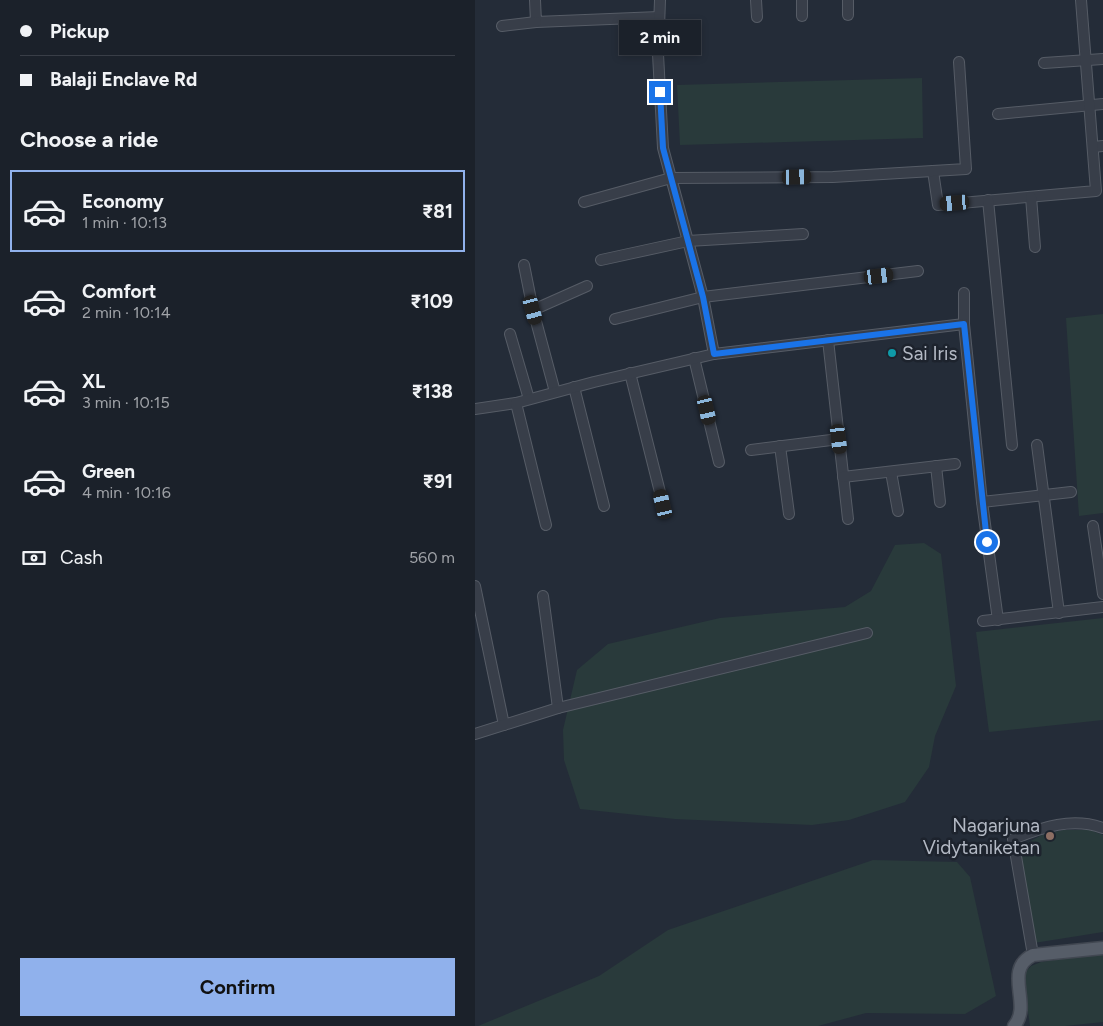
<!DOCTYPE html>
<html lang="en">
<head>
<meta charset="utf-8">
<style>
	body { margin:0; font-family:Figtree,sans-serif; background:#282e36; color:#f1f3f6; height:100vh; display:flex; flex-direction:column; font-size:19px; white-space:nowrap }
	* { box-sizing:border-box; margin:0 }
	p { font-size:16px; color:#a0a3a8 }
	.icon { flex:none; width:28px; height:28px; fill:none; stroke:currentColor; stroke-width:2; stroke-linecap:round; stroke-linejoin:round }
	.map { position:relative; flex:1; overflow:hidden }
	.details { display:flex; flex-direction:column; background:#1b212a; width:475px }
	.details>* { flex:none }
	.guide { display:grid; align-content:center; height:110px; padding:0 20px; background:#1b212a }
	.end { position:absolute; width:22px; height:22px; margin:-11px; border:6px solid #1a73e8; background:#fff; box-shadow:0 0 0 2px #fff }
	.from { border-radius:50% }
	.bubble { position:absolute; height:35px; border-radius:0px; background:#1b212a; box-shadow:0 2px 8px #0003,0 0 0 1px #393e47; font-size:16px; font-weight:700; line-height:35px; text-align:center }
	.car { position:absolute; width:15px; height:30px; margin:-15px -8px; border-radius:6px; box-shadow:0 0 4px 1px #0007; background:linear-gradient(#222 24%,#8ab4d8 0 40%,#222 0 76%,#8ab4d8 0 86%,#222 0) }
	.guide b { display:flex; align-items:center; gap:18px; height:48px; font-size:19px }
	.guide b+b { border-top:1px solid #393e47 }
	.guide i { width:12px; height:12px; background:#f1f3f6 }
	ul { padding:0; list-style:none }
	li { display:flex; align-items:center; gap:15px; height:82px; margin:0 10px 8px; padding:0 10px; border:2px solid transparent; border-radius:0px }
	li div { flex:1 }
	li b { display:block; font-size:19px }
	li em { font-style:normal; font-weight:700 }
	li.selected { border-color:#90b1ec }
	li>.icon { width:45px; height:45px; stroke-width:1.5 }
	h2 { padding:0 20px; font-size:22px; line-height:60px }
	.pay { display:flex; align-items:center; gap:12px; height:55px; padding:0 20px; font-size:19px }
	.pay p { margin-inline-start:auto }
	.button { display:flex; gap:10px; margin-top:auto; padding:10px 20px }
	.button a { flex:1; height:58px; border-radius:0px; background:#90b1ec; color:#111; font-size:20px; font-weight:700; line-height:58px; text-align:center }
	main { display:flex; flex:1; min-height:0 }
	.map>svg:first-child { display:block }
</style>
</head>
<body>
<main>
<section class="details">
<div class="guide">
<b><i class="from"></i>Pickup</b>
<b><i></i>Balaji Enclave Rd</b>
</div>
<h2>Choose a ride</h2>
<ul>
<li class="selected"><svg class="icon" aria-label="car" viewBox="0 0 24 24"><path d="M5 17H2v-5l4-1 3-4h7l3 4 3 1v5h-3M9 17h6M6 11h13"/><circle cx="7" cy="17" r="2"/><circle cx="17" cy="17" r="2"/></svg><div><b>Economy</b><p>1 min · 10:13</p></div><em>₹81</em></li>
<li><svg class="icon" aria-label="car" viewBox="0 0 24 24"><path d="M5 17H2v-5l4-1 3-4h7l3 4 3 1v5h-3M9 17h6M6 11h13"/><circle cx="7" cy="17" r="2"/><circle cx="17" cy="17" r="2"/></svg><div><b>Comfort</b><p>2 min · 10:14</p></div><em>₹109</em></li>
<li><svg class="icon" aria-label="car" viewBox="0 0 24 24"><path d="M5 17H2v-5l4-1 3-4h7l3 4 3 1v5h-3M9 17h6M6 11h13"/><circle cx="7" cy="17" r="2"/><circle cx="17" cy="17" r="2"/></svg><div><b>XL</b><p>3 min · 10:15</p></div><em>₹138</em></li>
<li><svg class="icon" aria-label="car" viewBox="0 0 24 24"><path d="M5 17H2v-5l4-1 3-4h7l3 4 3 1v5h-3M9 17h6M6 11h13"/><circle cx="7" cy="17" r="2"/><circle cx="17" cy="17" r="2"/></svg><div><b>Green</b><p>4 min · 10:16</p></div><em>₹91</em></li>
</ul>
<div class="pay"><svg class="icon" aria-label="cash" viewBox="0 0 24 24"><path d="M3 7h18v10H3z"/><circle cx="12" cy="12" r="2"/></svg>Cash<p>560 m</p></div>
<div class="button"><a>Confirm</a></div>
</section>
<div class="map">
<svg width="628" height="1026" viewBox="0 0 628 1026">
	<rect width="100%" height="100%" fill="#242c38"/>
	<g fill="#293a3b">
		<path d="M447 78 448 138 205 145 202 85Z"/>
		<path d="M628 314V513L604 516 591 318Z"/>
		<path d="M449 543 466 554 481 686 460 736 454 767 430 802 374 820 337 825 200 819 105 809 89 760 88 730 102 670 133 644 245 618 370 607 396 591 420 545Z"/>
		<path d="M628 618V720L514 732 501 632Z"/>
		<path d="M588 830H615L628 835V932L559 943 544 847 567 835Z"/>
		<path d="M398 860 482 862 495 877 521 996 490 1014 391 1013 343 1026H3L124 976 193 930Z"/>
		<path d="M628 953V1022L590 1026H555L548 975 556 966 566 962Z"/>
	</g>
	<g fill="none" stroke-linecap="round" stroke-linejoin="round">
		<defs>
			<g id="minor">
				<path d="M60 0 61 22 184 17"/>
				<path d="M281 0 282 17"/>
				<path d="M327 0V16"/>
				<path d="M373 15V0"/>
				<path d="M27 26 61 22"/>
				<path d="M569 63 628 59"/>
				<path d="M523 114 628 104"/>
				<path d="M618 147 628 146"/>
				<path d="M458 171 463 205 621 191 606 0"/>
				<path d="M556 197 560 247"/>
				<path d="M513 200 537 445"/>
				<path d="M109 202 196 178 358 177 491 169 484 62"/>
				<path d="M126 260 213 241 328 234"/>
				<path d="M49 265 58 310"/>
				<path d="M489 293V324L507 502 596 492"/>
				<path d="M140 319 228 297 443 271"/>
				<path d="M35 334 54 399"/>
				<path d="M353 340 373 519"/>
				<path d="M239 354 489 324"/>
				<path d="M219 358 244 462"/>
				<path d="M155 373 188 504"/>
				<path d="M99 387 129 506"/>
				<path d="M80 392 58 310 112 286"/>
				<path d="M0 409 41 403"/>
				<path d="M562 445 584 613"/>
				<path d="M305 446 314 514"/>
				<path d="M276 450 364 439"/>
				<path d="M461 466 465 502"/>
				<path d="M416 472 423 511"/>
				<path d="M368 477 480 464"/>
				<path d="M507 502 523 620"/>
				<path d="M71 525 41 403 119 382 239 354 228 297 188 148 183 54 185 0"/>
				<path d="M618 526 628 594"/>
				<path d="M0 586 29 725"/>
				<path d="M68 596 83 708"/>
				<path d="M508 621 628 607"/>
				<path d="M0 734 83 708 392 633"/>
				<path d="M558 955 538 839C568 827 597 817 628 828"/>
			</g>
			<path id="major" d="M539 1026C558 1005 527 970 558 955L628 948"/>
		</defs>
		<use href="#minor" stroke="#565c66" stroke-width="12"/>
		<use href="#major" stroke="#414751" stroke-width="15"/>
		<use href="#minor" stroke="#383e49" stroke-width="10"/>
		<use href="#major" stroke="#565d68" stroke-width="12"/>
	</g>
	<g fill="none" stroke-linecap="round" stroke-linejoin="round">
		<path stroke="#1a73e8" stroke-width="6" d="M185 92 188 148 228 297 239 354 489 324 512 542"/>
	</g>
	<circle fill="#0f9aa8" stroke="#1d232d" stroke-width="2" cx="417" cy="353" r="5"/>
	<circle fill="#8d6e63" stroke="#1d232d" stroke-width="2" cx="575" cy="836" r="5"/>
	<g text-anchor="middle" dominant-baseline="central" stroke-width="5" stroke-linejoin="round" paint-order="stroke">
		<g font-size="19" fill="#b3b9c4" stroke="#1d232d" text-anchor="start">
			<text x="427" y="353">Sai Iris</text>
			<text x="565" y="825" text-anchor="end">Nagarjuna<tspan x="565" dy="22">Vidytaniketan</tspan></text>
		</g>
	</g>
</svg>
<i class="end from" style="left:512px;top:542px"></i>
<i class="end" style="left:185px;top:92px"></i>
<div class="bubble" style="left:144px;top:20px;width:82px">2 min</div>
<i class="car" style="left:322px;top:177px;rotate:89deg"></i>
<i class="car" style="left:480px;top:203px;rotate:265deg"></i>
<i class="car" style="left:404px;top:276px;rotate:83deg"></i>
<i class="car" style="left:58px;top:310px;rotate:165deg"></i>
<i class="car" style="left:232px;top:410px;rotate:167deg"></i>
<i class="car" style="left:364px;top:439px;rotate:173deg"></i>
<i class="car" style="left:188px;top:504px;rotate:347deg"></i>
</div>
</main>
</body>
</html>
